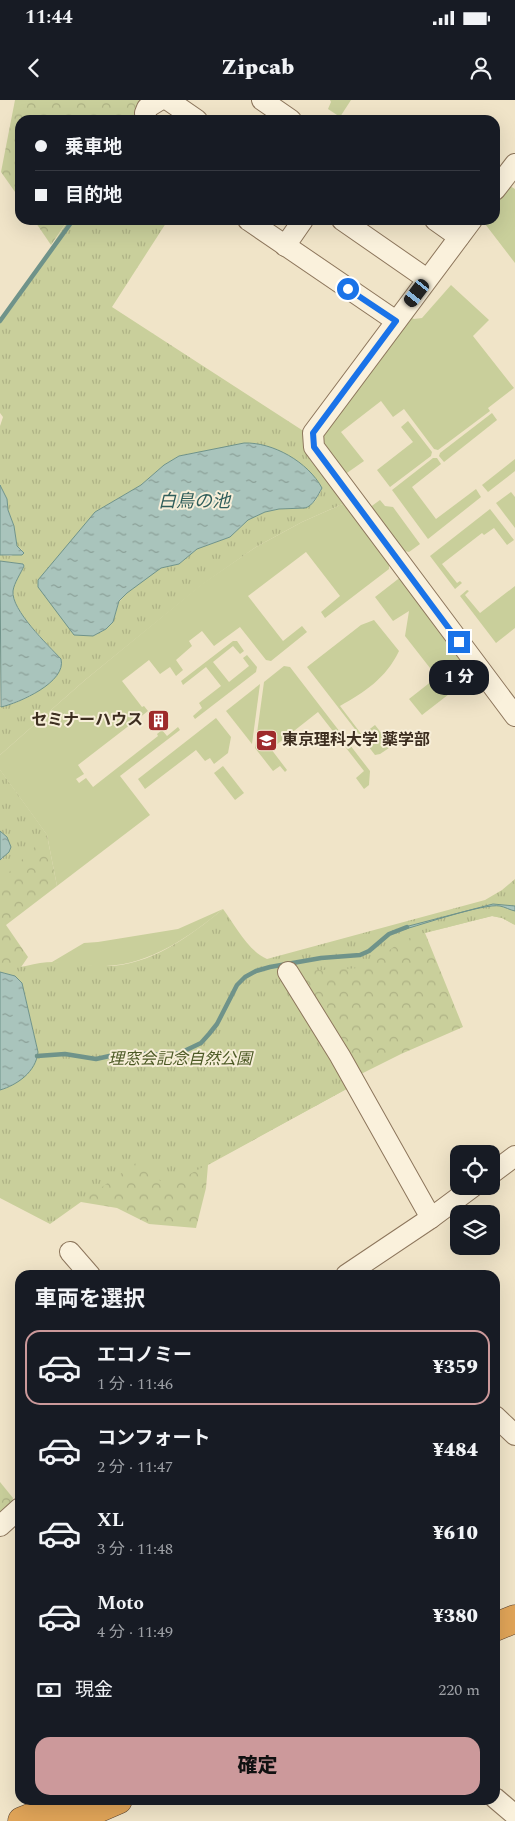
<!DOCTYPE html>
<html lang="ja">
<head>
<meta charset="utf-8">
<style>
	body { margin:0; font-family:Spectral,"Noto Sans JP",serif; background:#20242c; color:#f1f3f6; height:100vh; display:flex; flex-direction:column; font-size:19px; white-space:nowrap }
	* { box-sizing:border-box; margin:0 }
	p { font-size:16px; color:#9ea1a6 }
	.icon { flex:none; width:28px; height:28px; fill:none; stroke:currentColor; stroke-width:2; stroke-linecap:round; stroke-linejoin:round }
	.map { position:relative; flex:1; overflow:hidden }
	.sheet { position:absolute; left:15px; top:1170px; width:485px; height:535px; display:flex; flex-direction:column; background:#171b24; border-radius:15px; box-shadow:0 5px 20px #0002 }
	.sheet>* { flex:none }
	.hud { position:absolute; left:15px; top:15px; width:485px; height:110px; border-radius:15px; box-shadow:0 5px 20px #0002; display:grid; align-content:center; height:110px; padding:0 20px; background:#171b24 }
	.tools { position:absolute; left:450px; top:1045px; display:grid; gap:10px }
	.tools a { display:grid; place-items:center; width:50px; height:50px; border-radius:10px; background:#171b24; box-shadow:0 5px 20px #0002; font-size:25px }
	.end { position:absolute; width:22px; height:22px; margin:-11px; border:6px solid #1a73e8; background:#fff; box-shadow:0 0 0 2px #fff }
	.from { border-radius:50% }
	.bubble { position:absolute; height:35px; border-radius:15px; background:#171b24; box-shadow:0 5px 20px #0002; font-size:16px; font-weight:800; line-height:35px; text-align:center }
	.car { position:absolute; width:15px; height:30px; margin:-15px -8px; border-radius:6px; box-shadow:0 0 4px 1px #0007; background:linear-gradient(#222 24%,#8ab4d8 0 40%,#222 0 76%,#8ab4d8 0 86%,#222 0) }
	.hud b { display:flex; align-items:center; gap:18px; height:48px; font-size:19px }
	.hud b+b { border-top:1px solid #363941 }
	.hud i { width:12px; height:12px; background:#f1f3f6 }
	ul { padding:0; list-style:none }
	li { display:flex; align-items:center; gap:15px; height:75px; margin:0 10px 8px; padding:0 10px; border:2px solid transparent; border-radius:15px }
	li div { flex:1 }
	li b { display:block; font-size:19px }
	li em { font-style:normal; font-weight:800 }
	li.on { border-color:#cc999b }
	li>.icon { width:45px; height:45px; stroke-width:1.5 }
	h2 { padding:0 20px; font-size:22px; line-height:60px }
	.pay { display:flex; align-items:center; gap:12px; height:55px; padding:0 20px; font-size:19px }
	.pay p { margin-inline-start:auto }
	.action { display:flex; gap:10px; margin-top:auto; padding:10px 20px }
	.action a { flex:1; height:58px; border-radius:15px; background:#cc999b; color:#111; font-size:20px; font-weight:800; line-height:58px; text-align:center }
	.status { display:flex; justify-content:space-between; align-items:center; height:35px; padding:0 25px; background:#171b24; direction:ltr }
	.status svg { height:14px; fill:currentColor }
	header { display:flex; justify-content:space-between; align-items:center; height:65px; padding:0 20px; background:#171b24; font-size:22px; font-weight:800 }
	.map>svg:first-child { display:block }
</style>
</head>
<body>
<div class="status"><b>11:44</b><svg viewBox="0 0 49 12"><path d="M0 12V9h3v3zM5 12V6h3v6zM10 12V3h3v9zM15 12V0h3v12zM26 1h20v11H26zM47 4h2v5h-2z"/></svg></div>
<header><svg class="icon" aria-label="back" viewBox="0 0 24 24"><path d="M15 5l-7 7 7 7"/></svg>Zipcab<svg class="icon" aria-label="person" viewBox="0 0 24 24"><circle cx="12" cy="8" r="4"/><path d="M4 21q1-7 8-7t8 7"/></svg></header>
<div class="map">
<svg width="515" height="1721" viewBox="0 0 515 1721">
	<defs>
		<pattern id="forest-crowns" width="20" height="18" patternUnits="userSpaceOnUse" patternTransform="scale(1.25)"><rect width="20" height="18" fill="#c9cf9b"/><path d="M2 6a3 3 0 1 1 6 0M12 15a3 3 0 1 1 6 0" fill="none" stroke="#aeb285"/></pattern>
		<pattern id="park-tufts" width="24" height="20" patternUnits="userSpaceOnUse" patternTransform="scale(1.25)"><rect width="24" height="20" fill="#c9cf9b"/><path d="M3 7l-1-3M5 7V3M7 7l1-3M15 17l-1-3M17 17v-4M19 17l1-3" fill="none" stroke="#aeb285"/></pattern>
		<pattern id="water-ripples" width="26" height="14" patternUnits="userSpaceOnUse" patternTransform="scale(1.25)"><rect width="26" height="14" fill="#a9c4bc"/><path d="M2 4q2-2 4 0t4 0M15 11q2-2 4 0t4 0" fill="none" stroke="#8ba098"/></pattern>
	</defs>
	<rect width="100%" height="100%" fill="#f0e4c8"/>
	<g fill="#c9cf9b">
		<path d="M330 0H351L340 17 328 9 331 2Z"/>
		<path d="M507 84 515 89V163L482 120H495V101Z"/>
		<path d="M451 185 489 220 473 236 514 288 488 308 490 311 438 350 434 349 404 309 393 317 381 301 341 332 364 361 344 375 320 342 319 335 408 216 414 219 422 218Z"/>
		<path d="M492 313 497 320 444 362 439 356 440 353Z"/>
		<path d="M408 321 432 352 431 356 390 387 377 370 413 342 401 327Z"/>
		<path d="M433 358H437L441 364 412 387 436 419 476 389 481 397 428 439 392 390Z"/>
		<path d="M515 359V371L488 392 482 385Z"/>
		<path d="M511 392 515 397V428L496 403Z"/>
		<path d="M380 400 385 406 393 407 420 444 409 452 400 450 369 408Z"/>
		<path d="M347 402 389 458V469L325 518 321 512 340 496 306 452 248 496 283 541 302 526 307 532 271 561 266 560 240 527 214 546 202 531 189 541 192 546 176 560 183 570 176 576 170 567 160 574 149 560 122 581 142 607 144 606 148 611 78 665 84 674 76 679 79 683 86 678 93 687 158 636 157 634 162 630 167 636 178 627 180 630 120 676 150 715 57 786 47 735 0 670V655L85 580 202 484 256 447 302 422Z"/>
		<path d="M490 409 514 440 507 445 494 428 484 435 482 433 442 464 457 483 460 481 462 483 455 489 430 456Z"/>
		<path d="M402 476 471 567V577L422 615 409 599 437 577 405 536 409 511 393 521 375 497Z"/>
		<path d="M515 486V528L496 543 460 496 467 490 469 491 465 495 480 513Z"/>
		<path d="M374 520 399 551C386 578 365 592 340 606L362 635 375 625 389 643V648L380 654 375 655 307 567 361 525Z"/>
		<path d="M233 541H237L244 551 240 554 233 546 213 562 229 582 249 566 243 558 247 555 257 567 256 572 195 619 193 616 202 608 199 603 221 586 206 567 183 585 181 581Z"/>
		<path d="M284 566 290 567 370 671 369 685 364 689 356 678 364 671 343 644 341 646 337 641 339 639 318 612 271 649 287 670 285 672 280 666 273 671 255 648 264 582Z"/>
		<path d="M260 584 252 644 226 611Z"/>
		<path d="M216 618 231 637 228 653 214 664 210 658 205 661 196 650 145 689 138 679Z"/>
		<path d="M223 666 244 693 235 700 214 673Z"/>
		<path d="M223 809C189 837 151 864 106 866 88 867 69 864 52 862L84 843 98 842 178 829Z"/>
	</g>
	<g fill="url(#forest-crowns)">
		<path d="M15 0H155L143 20H20V99L1 72Z"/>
		<path d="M34 120H68L51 145Z"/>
		<path d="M0 670 47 735 57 786 6 825 28 857 15 876 0 872V760L3 759 1 732 0 731Z"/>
		<path d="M495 806 515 825 502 818 492 816 425 833 463 927 401 954 349 980 352 986 208 1065 206 1088 196 1128 149 1124 117 1108 81 1102 0 1008 236 888Z"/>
		<path d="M0 1382 13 1398 11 1405 0 1416Z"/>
	</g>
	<g fill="url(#park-tufts)" fill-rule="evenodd">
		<path d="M68 120H168L112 207 305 332 347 402 302 422 256 447 203 484 85 580 0 655V606C18 606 66 581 61 559 48 544 13 512 13 492 13 484 20 473 24 466L23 464 0 461V455L11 456 22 450 17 446 14 426 8 410 7 399 0 385V326L3 317 0 313V223L18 200ZM253 343C270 346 292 355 305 368 311 374 316 383 321 391L315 401 305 408 279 409 265 412 248 420 230 437 197 449 179 464 161 468 151 474 127 493 119 502 113 522 106 529 93 536 95 412 141 385 164 365 179 356Z"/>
		<path d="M0 670 47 735 0 781V760L3 759 1 732 0 731Z"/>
		<path d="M515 779V825L502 818 492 816 420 834 400 842 372 864 361 868 301 871 285 875 352 986 166 1087 140 1060 50 1124 0 1098V990C17 985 35 971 38 952L22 883 15 876 0 872V870C18 869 36 862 53 862 70 862 87 866 104 866 149 867 190 836 223 809 235 825 248 851 267 859L485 800 502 790Z"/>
	</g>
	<g fill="url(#water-ripples)" stroke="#6f938a">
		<path d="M244 343C273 342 308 362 322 388 318 395 313 406 305 408L279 409 265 412 248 420 230 437 197 449 179 464 161 468 127 493 119 501 113 522 106 529 93 536 74 535 38 487V480L95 412 141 385 164 365 179 356Z"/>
		<path d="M0 385 7 399 8 410 14 426 17 446 24 453 22 455H0Z"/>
		<path d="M0 461 23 464 24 466C21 473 14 483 13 491 11 510 48 545 61 559 67 582 19 603 1 607Z"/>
		<path d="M0 731 7 737 11 747 9 752 0 760Z"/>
		<path d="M493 804 515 806V811C510 810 505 807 500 806 484 803 421 825 402 830L401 828Z"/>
		<path d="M0 872 15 876 22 883 38 952C36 972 17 985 0 990Z"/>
	</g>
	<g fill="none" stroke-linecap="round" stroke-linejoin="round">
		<g stroke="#6f938a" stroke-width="4.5">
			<path d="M0 221 73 120"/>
			<path d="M37 956 65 954 96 959 123 953 169 955 180 953 201 943 209 934 217 924 237 885 245 877 256 871 270 867 321 858 360 855 369 851 389 834 407 827"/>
		</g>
		<defs>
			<g id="minor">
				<path d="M168 0 197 20"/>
				<path d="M262 0 291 20"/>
				<path d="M147 20 145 13 147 8 160 0"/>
				<path d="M495 90 515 64"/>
				<path d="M248 120 396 221"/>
				<path d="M342 120 427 179"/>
				<path d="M435 120 459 137"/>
				<path d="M472 120 313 333 314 347 515 616"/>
				<path d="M285 146 303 120"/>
				<path d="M288 872 340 956 431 1118"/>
				<path d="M491 1074 515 1056"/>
				<path d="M70 1152 90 1175"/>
				<path d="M346 1175 431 1118 474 1086"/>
				<path d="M495 1316 515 1335"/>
				<path d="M0 1426 20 1408"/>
				<path d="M495 1698 515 1715"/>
			</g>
			<g id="highway">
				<path d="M495 1527 515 1519"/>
				<path d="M22 1721 75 1700"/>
				<path d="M69 1721 118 1700"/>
			</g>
		</defs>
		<use href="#minor" stroke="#8d765c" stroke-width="22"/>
		<use href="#highway" stroke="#5b4430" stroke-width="29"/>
		<use href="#minor" stroke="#faf1dc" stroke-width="20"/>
		<use href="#highway" stroke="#e0a458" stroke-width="28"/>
	</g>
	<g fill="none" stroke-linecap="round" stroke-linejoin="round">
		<path stroke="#1a73e8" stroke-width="6" d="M348 189 396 221 313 333 314 347 459 542"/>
	</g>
	<defs>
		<symbol id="building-square" viewBox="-11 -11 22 22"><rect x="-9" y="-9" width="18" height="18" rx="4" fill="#9e2a2b" stroke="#f7eed8"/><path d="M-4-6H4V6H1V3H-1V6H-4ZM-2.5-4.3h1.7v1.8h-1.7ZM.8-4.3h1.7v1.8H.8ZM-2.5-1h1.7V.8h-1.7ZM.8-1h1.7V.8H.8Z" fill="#fff"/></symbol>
		<symbol id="university-square" viewBox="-11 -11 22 22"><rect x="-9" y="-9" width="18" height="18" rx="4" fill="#9e2a2b" stroke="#f7eed8"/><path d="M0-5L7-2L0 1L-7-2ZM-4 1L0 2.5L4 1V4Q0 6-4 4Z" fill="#fff"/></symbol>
	</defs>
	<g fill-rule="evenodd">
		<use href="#building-square" x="146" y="608" width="25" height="25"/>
		<use href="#university-square" x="254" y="628" width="25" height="25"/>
	</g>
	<g text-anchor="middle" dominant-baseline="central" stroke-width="4" stroke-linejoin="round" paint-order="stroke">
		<g font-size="16" font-weight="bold" fill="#3d2e20" stroke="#f7eed8" text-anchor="end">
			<text x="143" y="620">セミナーハウス</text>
			<text x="282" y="640" text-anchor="start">東京理科大学 薬学部</text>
		</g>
		<g font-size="16" font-style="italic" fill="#4d5a26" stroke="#f7eed8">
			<text x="180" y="959">理窓会記念自然公園</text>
		</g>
		<g font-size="18" font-style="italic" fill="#2f5d5a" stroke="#f7eed8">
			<text x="194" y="401">白鳥の池</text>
		</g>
	</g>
</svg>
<div class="tools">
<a><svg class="icon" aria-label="locate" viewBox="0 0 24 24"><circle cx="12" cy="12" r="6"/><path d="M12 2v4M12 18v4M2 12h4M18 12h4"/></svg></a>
<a><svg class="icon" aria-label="layers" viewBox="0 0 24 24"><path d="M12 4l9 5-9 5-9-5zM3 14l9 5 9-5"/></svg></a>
</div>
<i class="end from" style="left:348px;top:189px"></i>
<i class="end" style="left:459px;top:542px"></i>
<div class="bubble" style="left:429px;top:560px;width:60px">1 分</div>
<i class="car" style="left:417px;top:193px;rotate:217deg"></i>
<div class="hud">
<b><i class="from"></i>乗車地</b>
<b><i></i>目的地</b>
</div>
<section class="sheet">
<h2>車両を選択</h2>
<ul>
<li class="on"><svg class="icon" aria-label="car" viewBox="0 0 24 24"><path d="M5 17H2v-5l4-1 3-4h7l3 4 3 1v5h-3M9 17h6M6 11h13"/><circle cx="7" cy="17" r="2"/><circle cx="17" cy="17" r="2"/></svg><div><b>エコノミー</b><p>1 分 · 11:46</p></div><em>¥359</em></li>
<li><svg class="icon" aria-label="car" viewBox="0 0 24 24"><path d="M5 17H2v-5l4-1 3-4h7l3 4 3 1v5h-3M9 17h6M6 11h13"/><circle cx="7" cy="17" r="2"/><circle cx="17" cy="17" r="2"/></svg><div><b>コンフォート</b><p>2 分 · 11:47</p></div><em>¥484</em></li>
<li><svg class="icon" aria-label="car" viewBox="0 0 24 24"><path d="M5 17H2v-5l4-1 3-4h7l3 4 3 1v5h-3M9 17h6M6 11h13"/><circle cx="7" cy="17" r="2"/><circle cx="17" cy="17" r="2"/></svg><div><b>XL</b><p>3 分 · 11:48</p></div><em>¥610</em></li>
<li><svg class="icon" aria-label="car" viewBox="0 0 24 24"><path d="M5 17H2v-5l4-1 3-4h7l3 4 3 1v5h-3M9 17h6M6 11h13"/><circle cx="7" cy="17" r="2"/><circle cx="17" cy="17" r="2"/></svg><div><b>Moto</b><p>4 分 · 11:49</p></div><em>¥380</em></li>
</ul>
<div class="pay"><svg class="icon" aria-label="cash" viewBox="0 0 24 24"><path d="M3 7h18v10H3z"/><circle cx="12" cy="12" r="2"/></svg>現金<p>220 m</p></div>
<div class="action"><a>確定</a></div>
</section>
</div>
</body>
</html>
